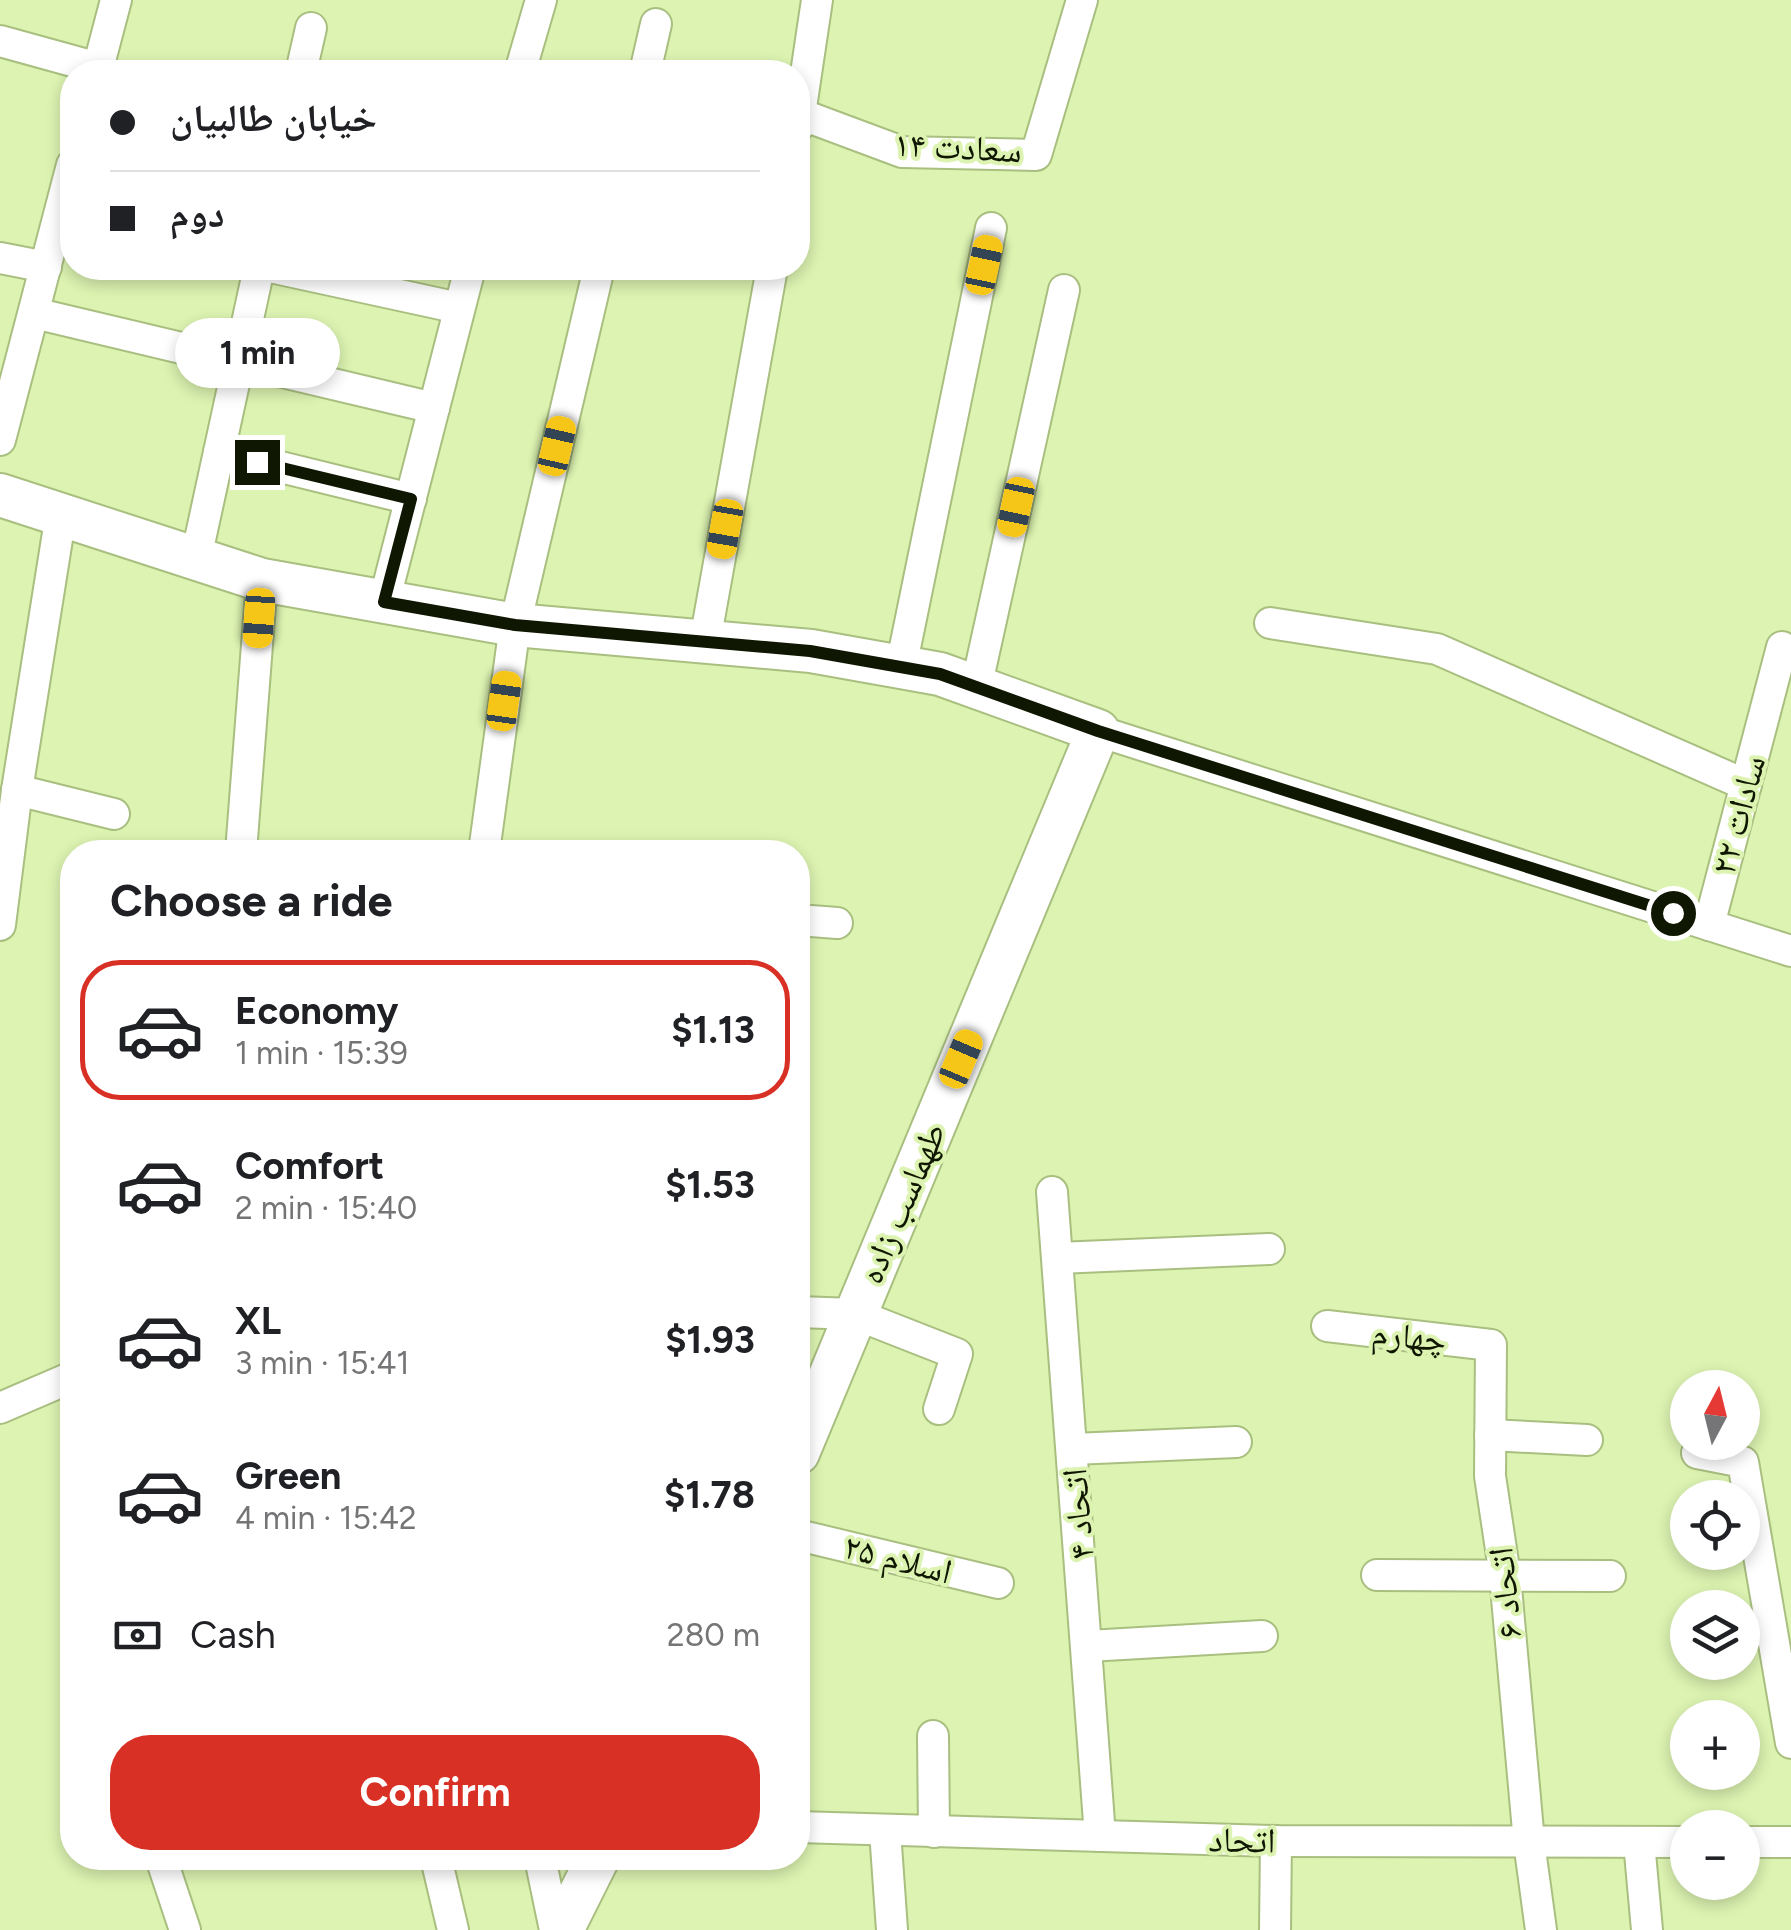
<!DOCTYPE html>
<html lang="en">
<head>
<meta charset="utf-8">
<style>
	body { margin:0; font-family:Figtree,"Noto Naskh Arabic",sans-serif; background:#f2f2f2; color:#202124; height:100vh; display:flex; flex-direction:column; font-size:38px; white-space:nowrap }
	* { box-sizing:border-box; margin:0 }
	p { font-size:32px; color:#757577 }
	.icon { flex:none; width:55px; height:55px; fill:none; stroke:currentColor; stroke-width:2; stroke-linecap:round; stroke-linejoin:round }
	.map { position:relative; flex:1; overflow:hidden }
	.panel { position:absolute; left:60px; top:840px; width:750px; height:1030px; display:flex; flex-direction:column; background:#fff; border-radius:40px; box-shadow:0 5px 15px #0003 }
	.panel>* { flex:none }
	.hud { position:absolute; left:60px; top:60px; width:750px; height:220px; border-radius:40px; box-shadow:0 5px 15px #0003; display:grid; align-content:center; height:220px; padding:0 50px; background:#fff }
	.needle { width:65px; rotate:7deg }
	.buttons { position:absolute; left:1670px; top:1370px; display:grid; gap:20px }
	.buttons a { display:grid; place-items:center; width:90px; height:90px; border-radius:50%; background:#fff; box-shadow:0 5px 15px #0003; font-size:50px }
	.end { position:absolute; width:45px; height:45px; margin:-22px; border:12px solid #0f1601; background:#fff; box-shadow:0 0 0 5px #fff }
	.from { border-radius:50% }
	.bubble { position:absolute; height:70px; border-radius:35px; background:#fff; box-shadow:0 5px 15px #0003; font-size:32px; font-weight:700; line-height:70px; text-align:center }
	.car { position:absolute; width:30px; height:60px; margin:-30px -15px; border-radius:12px; box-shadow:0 0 8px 2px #0007; background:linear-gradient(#f5c518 24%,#345 0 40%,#f5c518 0 76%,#345 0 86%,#f5c518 0) }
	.hud b { display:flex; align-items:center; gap:35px; height:95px; font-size:38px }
	.hud b+b { border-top:2px solid #e0e0e0 }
	.hud i { width:25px; height:25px; background:#202124 }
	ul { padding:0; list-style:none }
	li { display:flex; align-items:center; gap:30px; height:140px; margin:0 20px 15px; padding:0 30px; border:5px solid transparent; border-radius:40px }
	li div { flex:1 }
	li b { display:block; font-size:38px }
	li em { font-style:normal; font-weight:700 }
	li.selected { border-color:#d93025 }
	li>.icon { width:90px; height:90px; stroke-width:1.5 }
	h2 { padding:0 50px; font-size:45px; line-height:120px }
	.pay { display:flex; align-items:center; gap:25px; height:110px; padding:0 50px; font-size:38px }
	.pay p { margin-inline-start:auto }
	.button { display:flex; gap:20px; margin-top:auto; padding:20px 50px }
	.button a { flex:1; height:115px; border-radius:40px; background:#d93025; color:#fff; font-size:40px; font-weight:700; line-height:115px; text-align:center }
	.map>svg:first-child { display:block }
</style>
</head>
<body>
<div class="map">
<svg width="1791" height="1930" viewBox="0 0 1791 1930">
	<rect width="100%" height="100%" fill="#dcf3b1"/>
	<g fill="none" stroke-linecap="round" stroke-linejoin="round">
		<defs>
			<g id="street">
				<path d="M0 41 98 68"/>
				<path d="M97 72 116 0"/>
				<path d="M301 72 311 28"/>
				<path d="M520 72 541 0"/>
				<path d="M645 72 656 24"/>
				<path d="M800 114 817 0"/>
				<path d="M798 127 800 114 902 152 1036 155 1082 0"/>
				<path d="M0 258 46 267"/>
				<path d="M275 268 459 308"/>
				<path d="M34 313 434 408"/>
				<path d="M0 440 72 165"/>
				<path d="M219 452 411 499"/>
				<path d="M196 558 259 268"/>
				<path d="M384 602 470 268"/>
				<path d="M1270 623 1437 649 1746 785"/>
				<path d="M705 641 772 268"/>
				<path d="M901 667 991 228"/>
				<path d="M976 688 1064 290"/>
				<path d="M1098 731 1791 951"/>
				<path d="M17 790 114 814"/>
				<path d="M241 852 262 580"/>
				<path d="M484 852 515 625 599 268"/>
				<path d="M798 920 837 923"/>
				<path d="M0 925 17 790 61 514"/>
				<path d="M1709 925 1782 647"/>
				<path d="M1052 1192 1100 1836"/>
				<path d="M1058 1258 1269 1249"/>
				<path d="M798 1312 855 1314 957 1354 939 1409"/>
				<path d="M1327 1326 1491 1345 1490 1476 1505 1576 1529 1842 1541 1930"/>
				<path d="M0 1408 72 1377"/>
				<path d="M1490 1435 1587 1440"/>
				<path d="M1073 1449 1236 1442"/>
				<path d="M1697 1453 1743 1462 1791 1743"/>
				<path d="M798 1535 998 1583"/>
				<path d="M1377 1575 1610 1576"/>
				<path d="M1088 1646 1262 1636"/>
				<path d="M933 1736 934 1832"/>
				<path d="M798 1827 1276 1841 1688 1842"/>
				<path d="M885 1831 892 1930"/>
				<path d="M1639 1842 1647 1930"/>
				<path d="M1742 1842H1791"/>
				<path d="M161 1858 185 1930"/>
				<path d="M436 1858 453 1930"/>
				<path d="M540 1858 555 1930"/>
				<path d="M1275 1930 1276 1841"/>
			</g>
			<g id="secondary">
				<path d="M0 495 262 580 515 625 811 651 901 667 940 674 1098 731 798 1453"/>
				<path d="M562 1930 598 1858"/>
			</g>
		</defs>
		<use href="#street" stroke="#a9bf80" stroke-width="34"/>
		<use href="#secondary" stroke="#a9bf80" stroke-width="46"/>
		<use href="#street" stroke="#fff" stroke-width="30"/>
		<use href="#secondary" stroke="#fff" stroke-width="42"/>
	</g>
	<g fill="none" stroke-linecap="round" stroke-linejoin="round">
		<path stroke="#0f1601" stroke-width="12" d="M257 462 411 499 384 602 515 625 810 651 940 674 1098 731 1673 913"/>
	</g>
	<g text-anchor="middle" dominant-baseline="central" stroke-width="8" stroke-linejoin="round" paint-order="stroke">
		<g font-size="35" fill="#0f1601" stroke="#dcf3b1">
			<text transform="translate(958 147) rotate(3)">سعادت ۱۴</text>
			<text transform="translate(1738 815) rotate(-75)">سادات ۲۲</text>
			<text transform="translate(902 1203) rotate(-67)">طهماسب زاده</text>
			<text transform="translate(1409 1336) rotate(6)">چهارم</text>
			<text transform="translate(1078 1514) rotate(-95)">اتحاد ۴</text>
			<text transform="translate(898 1559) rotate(14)">اسلام ۲۵</text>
			<text transform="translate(1505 1593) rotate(-96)">اتحاد ۶</text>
			<text transform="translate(1242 1840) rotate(1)">اتحاد</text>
		</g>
	</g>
</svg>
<div class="buttons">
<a><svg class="needle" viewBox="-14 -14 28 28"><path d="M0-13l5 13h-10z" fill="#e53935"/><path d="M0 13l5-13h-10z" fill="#757577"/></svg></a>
<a><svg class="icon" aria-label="locate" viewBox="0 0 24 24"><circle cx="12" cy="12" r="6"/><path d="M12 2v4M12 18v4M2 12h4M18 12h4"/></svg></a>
<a><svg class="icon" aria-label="layers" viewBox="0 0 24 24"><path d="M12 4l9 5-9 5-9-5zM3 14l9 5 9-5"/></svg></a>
<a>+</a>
<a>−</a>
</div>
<i class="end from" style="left:1673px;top:913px"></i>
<i class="end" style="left:257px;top:462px"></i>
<div class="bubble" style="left:175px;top:318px;width:165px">1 min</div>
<i class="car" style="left:984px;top:265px;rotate:12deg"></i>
<i class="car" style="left:557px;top:446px;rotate:13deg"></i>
<i class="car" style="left:1016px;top:507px;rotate:192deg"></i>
<i class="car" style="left:725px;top:529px;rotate:190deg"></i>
<i class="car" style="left:259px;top:618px;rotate:184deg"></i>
<i class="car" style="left:504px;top:701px;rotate:8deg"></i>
<i class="car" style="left:961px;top:1059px;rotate:23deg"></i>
<div class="hud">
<b><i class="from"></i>خیابان طالبیان</b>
<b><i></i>دوم</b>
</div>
<section class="panel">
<h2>Choose a ride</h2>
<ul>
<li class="selected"><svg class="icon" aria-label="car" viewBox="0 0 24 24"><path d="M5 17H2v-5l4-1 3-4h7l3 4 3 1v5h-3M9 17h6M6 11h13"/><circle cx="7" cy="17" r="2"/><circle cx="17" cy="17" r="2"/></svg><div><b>Economy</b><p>1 min · 15:39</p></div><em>$1.13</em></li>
<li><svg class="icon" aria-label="car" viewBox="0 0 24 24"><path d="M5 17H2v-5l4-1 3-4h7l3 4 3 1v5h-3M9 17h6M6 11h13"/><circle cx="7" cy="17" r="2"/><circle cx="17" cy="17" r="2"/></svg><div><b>Comfort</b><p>2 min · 15:40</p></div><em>$1.53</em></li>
<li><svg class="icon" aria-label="car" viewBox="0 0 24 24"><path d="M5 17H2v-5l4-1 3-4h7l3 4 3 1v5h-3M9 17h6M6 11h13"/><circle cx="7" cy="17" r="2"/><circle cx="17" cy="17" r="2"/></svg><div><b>XL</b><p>3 min · 15:41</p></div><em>$1.93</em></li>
<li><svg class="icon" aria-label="car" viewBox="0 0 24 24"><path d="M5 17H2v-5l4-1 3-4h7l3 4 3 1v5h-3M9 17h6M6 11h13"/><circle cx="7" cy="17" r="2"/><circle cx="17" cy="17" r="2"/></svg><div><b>Green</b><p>4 min · 15:42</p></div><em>$1.78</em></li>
</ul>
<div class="pay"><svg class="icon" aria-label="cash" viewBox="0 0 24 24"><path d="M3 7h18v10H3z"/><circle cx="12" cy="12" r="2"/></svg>Cash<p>280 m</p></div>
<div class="button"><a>Confirm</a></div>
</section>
</div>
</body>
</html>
